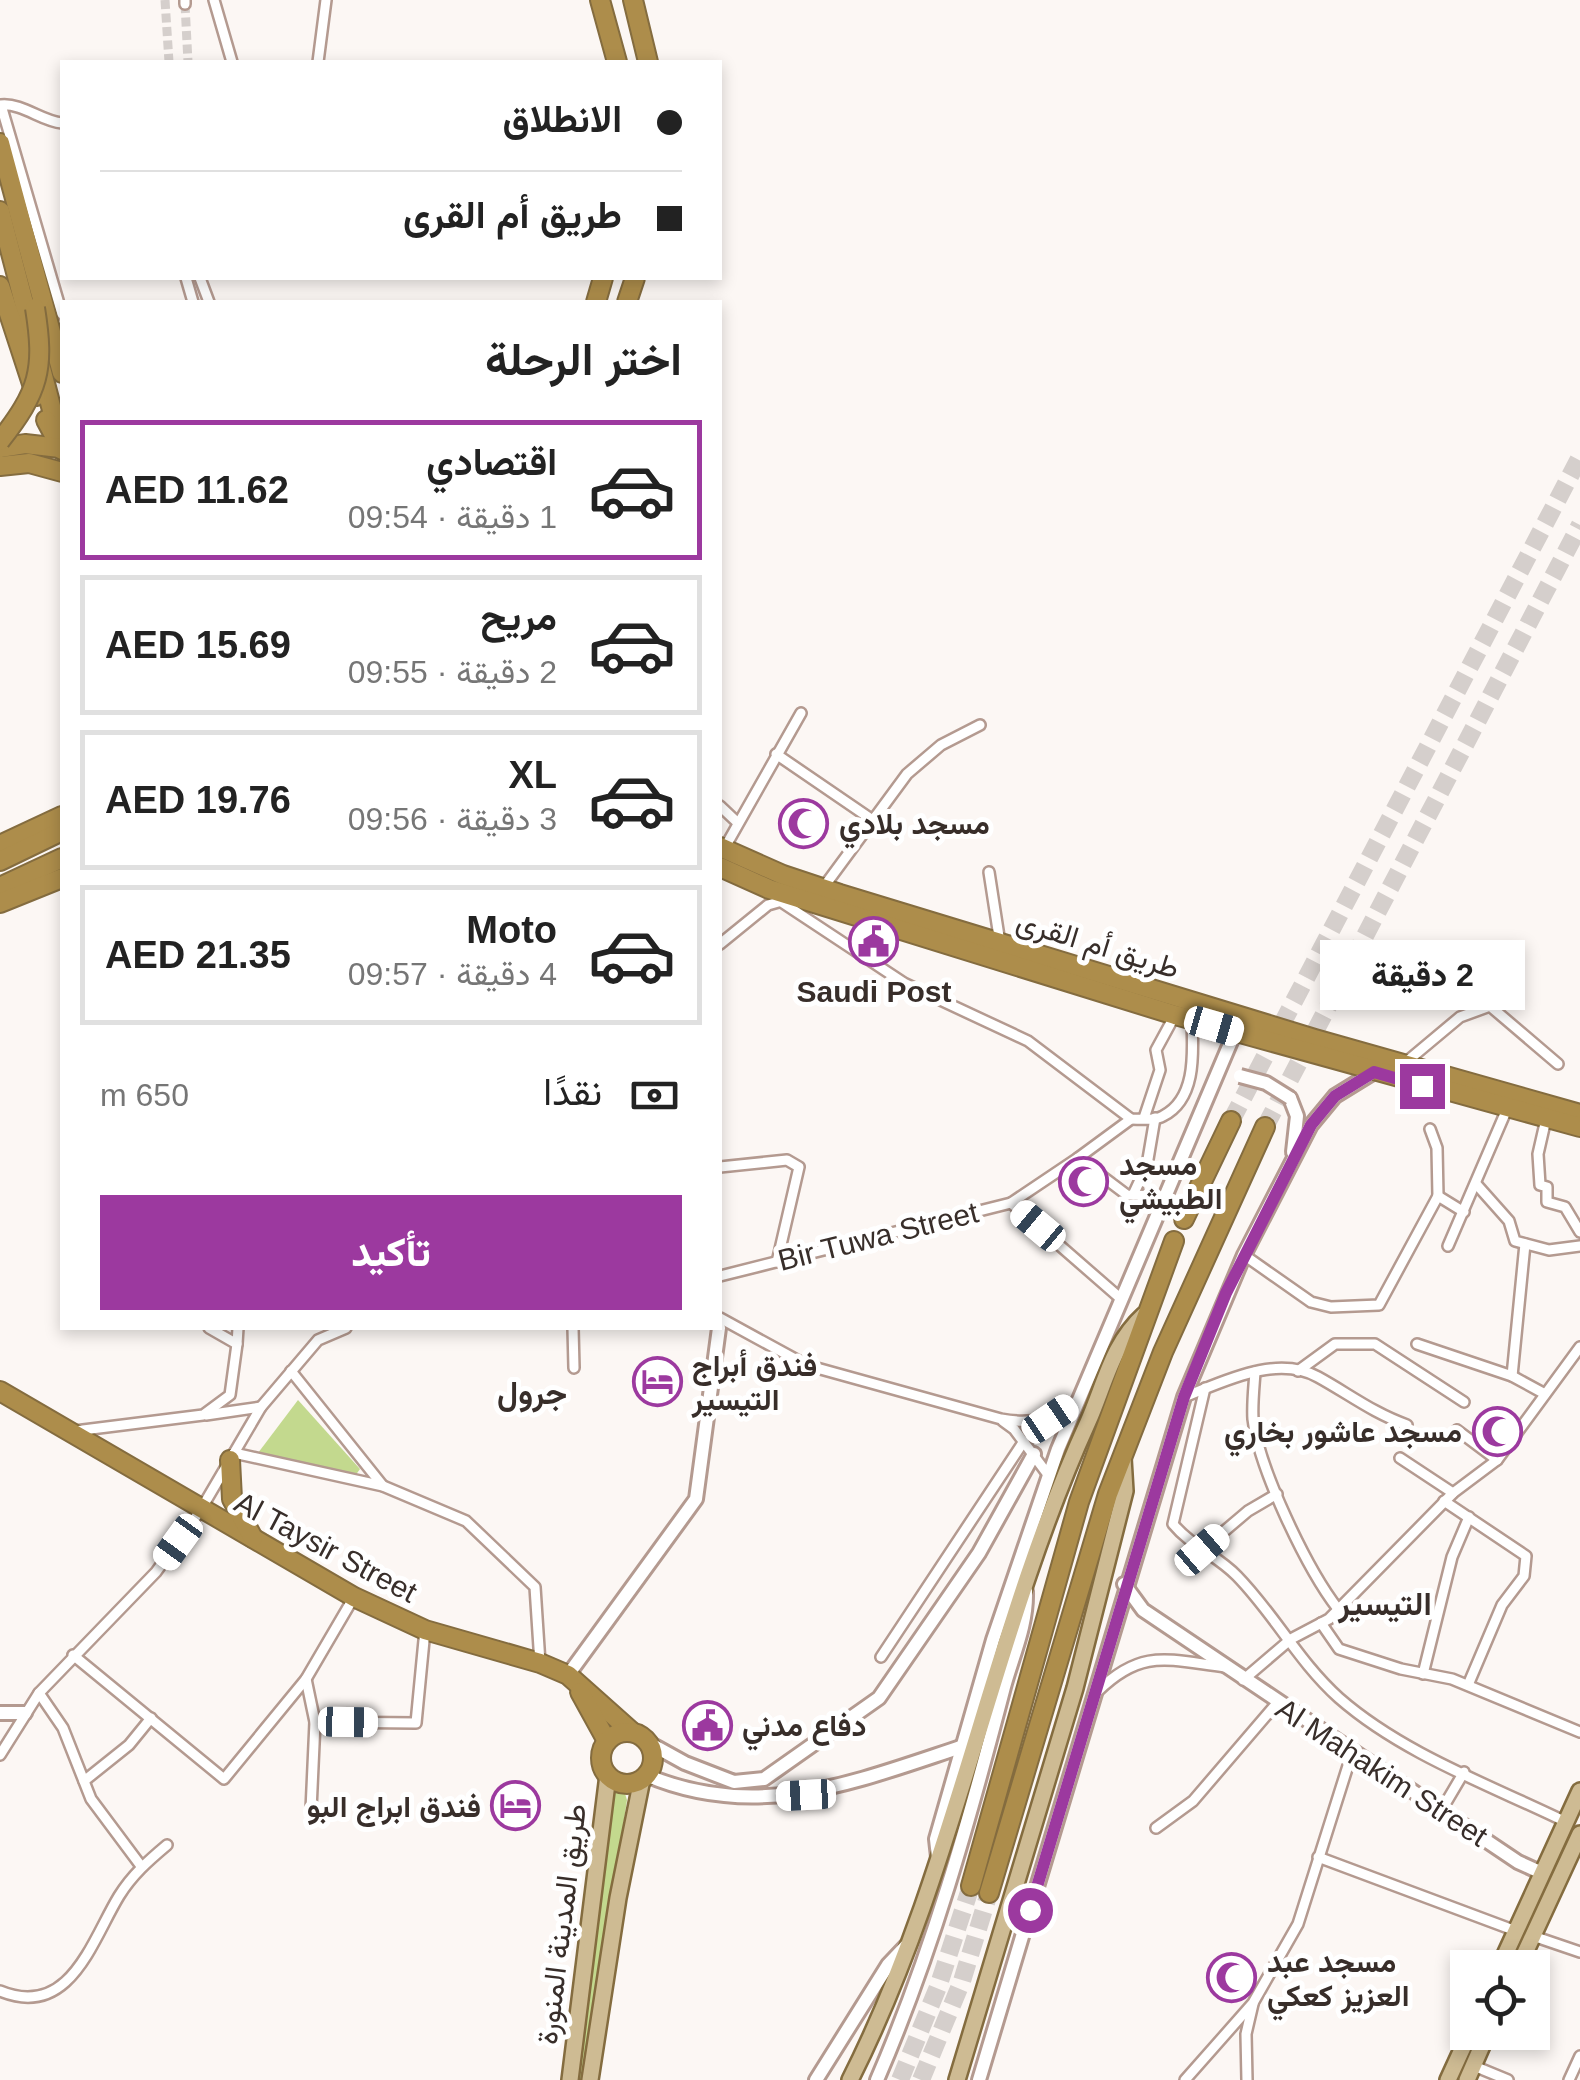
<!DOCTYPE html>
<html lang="ar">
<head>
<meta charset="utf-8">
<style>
	body { margin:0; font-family:Helvetica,Vazirmatn,sans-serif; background:#f2f2f2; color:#222; direction:rtl; height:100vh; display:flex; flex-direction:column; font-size:38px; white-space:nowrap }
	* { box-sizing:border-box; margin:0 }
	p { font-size:32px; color:#767676 }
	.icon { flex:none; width:55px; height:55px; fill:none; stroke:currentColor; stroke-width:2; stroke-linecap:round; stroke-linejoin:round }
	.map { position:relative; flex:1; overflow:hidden; direction:ltr }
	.sheet { position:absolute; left:60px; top:300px; width:662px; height:1030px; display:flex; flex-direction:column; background:#fff; border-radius:0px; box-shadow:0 5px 15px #0003; direction:rtl }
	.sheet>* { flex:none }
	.banner { position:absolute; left:60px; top:60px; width:662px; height:220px; border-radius:0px; box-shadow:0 5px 15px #0003; direction:rtl; display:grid; align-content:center; height:220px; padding:0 40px; background:#fff }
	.fabs { position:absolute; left:1450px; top:1950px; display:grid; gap:20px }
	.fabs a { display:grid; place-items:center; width:100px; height:100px; border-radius:0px; background:#fff; box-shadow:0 5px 15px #0003; font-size:50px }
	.end { position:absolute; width:45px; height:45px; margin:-22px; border:12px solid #9c399f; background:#fff; box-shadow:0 0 0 5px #fff }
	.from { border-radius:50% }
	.bubble { position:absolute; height:70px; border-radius:0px; background:#fff; box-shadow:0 5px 15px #0003; font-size:32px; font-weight:800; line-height:70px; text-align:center; direction:rtl }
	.car { position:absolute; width:30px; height:60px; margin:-30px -15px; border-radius:12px; box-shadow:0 0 8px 2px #0007; background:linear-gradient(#fff 24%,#345 0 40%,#fff 0 76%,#345 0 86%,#fff 0) }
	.banner b { display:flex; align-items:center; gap:35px; height:95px; font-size:38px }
	.banner b+b { border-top:2px solid #e0e0e0 }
	.banner i { width:25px; height:25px; background:#222 }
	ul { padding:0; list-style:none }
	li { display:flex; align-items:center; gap:30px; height:140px; margin:0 20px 15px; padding:0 20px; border:5px solid #e0e0e0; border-radius:0px }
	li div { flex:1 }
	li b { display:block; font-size:38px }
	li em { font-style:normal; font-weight:800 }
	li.on { border-color:#9c399f }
	li>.icon { width:90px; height:90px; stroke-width:1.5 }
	h2 { padding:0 40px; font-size:45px; line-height:120px }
	.pay { display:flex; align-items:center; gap:25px; height:110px; padding:0 40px; font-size:38px }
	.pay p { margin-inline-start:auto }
	.button { display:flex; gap:20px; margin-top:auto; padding:20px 40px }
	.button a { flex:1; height:115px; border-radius:0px; background:#9c399f; color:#fff; font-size:40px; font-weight:800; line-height:115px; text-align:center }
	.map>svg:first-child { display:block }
</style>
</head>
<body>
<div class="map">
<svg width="1580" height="2080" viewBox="0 0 1580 2080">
	<rect width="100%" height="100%" fill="#fcf7f4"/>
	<g fill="#c3d98e">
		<path d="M298 1400 360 1469 355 1476 258 1453Z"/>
		<path d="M623 1787 627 1800 585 2080H578L610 1793Z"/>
	</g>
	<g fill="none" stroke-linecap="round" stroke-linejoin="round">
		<g stroke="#d5cfcc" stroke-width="9" stroke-dasharray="9 4.5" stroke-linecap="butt">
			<path d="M165 0 169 62"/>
			<path d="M185 4 188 62"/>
		</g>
		<g stroke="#d5cfcc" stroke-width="18" stroke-dasharray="18 9" stroke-linecap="butt">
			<path d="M1231 1121 1580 457"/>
			<path d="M1265 1127 1580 525"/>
			<path d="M900 2080 938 1987 971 1886"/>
			<path d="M921 2080 962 1981 989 1893"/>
		</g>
		<defs>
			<g id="street">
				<path d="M185 0V4"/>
				<path d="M214 0 232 62"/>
				<path d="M318 62 326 0"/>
				<path d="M62 123C41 121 23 103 1 105L62 314"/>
				<path d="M186 278 193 302"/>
				<path d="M200 278 209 302"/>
				<path d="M776 754 874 821"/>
				<path d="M720 806 738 823"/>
				<path d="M724 849 801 713"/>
				<path d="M989 872 1000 943"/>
				<path d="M823 888 907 774 941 745 980 725"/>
				<path d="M780 901 904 983 1028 1041 1131 1119C1140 1119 1155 1121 1163 1116 1197 1099 1193 1051 1192 1021"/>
				<path d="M720 944 768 905 782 901"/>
				<path d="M1405 1063 1460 1017 1490 1006 1558 1064"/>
				<path d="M1144 1118 1160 1070 1156 1050 1175 1015"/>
				<path d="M1546 1119 1538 1154 1540 1185 1547 1187V1202L1565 1207 1580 1232"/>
				<path d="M1430 1129 1437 1148 1438 1196"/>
				<path d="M1078 1158 1131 1119"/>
				<path d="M720 1167 787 1160 799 1167 777 1262"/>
				<path d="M1477 1185 1509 1221 1515 1241 1549 1250 1580 1246"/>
				<path d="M1133 1195 1147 1165 1155 1118"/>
				<path d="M1011 1203 1078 1158 1127 1195 1163 1196"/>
				<path d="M1448 1246 1507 1109"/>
				<path d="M1244 1255 1311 1302 1331 1307 1379 1305 1438 1196 1464 1212"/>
				<path d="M720 1276 1011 1203 1120 1298"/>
				<path d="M720 1318 806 1365 1001 1419C1032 1425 1051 1419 1077 1401"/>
				<path d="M573 1328 574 1368"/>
				<path d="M237 1344 238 1328"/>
				<path d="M1417 1344 1512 1376 1545 1394"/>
				<path d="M291 1371 383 1486"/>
				<path d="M1298 1371 1335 1344H1375L1464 1402"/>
				<path d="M1255 1372C1254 1387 1252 1404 1253 1419 1259 1469 1307 1569 1338 1609"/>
				<path d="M1512 1376 1525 1244"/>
				<path d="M1205 1388 1173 1524C1191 1546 1218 1556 1237 1576 1275 1615 1298 1661 1339 1698 1403 1754 1490 1785 1566 1822"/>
				<path d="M1184 1397C1223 1382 1276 1354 1318 1377 1349 1394 1373 1413 1407 1425"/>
				<path d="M206 1415 261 1407"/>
				<path d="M1003 1421 1014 1429 1049 1476"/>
				<path d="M1457 1430 1497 1460"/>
				<path d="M75 1431 203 1415 230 1395 237 1344 209 1328"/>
				<path d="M234 1453 383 1486 466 1521 535 1587 540 1663"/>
				<path d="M1400 1458 1453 1493"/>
				<path d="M1444 1501 1526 1556 1524 1576 1502 1605 1468 1685"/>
				<path d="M1202 1550 1248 1511 1277 1494"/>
				<path d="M1321 1623 1339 1649 1401 1669 1452 1679 1580 1732"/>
				<path d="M73 1655 224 1779 306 1679 354 1597"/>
				<path d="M881 1657 1024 1441"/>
				<path d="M1423 1674 1452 1557 1469 1517"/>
				<path d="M306 1679 315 1722 311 1810"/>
				<path d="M1243 1680 1291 1639 1329 1619 1453 1493 1497 1460 1580 1347"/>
				<path d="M1098 1691C1142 1648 1168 1660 1225 1667"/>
				<path d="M39 1693 63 1728 91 1799 141 1866"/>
				<path d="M315 1722 416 1723 425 1630"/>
				<path d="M0 1755 39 1693 156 1572 200 1511 261 1407 318 1340 346 1328"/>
				<path d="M84 1781 129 1745 151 1718"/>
				<path d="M1441 1811 1464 1772"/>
				<path d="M1156 1828 1193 1801 1277 1703"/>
				<path d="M1318 1857 1516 1931"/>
				<path d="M1533 1936 1580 1952"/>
				<path d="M0 1991C70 2020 92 1940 119 1896 132 1875 148 1861 167 1845"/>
				<path d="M1474 2066 1508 2080"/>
				<path d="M1185 2080 1253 2003 1298 1924 1352 1753"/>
				<path d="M1247 2080 1246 2034 1253 2004"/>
				<path d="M1569 2080 1580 2056"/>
			</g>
			<g id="secondary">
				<path d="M1290 1098 1297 1116 1293 1152"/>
				<path d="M1124 1584 1143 1610 1518 1862 1542 1873"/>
				<path d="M568 1675 696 1499 719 1328"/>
				<path d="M0 1713H25"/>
				<path d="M647 1742 685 1763 734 1782 764 1779 879 1698 979 1553 1034 1454"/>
				<path d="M646 1775C758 1823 857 1781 964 1746"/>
				<path d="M938 1857 936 1839 993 1640 1058 1449 1235 1032"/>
				<path d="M816 2080 888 1965 906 1946"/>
				<path d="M877 2080C932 1953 969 1821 1004 1687 1013 1654 1027 1626 1026 1591"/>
				<path d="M979 2080 1184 1397 1244 1255 1311 1125 1335 1096 1374 1072"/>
			</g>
			<g id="primary">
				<path d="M1499 1968 1580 1791"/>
				<path d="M1518 1968 1580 1834"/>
				<path d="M570 2080 608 1775"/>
				<path d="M590 2080 618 1898 642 1779"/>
				<path d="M850 2080C956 1870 991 1635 1088 1422 1105 1384 1112 1344 1144 1315"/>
				<path d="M957 2080 1075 1688 1125 1491 1123 1458"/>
				<path d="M1448 2080 1470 2032"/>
				<path d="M1467 2080 1488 2032"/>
			</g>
			<g id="highway">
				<path d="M600 0 617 62"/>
				<path d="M633 0 648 62"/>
				<path d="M0 143 62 373"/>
				<path d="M0 211 53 414 62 428"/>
				<path d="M0 286 36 396"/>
				<path d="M596 302 603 278"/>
				<path d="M627 302 635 278"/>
				<path d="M46 420 62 450"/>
				<path d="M0 448 25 444 60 448"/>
				<path d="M0 466 29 463 62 472"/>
				<path d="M0 845 62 816"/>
				<path d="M720 847 783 875 840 894 1315 1039 1580 1114"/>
				<path d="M0 861 62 831"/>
				<path d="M720 867 769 889 1175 1015 1580 1127"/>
				<path d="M0 887 62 858"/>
				<path d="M0 903 62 878"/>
				<path d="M1184 1219 1231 1121"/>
				<path d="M0 1391 354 1597 425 1630 540 1663 568 1675 632 1732"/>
				<path d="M230 1460 232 1499 253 1538"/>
				<path d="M580 1692 607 1741"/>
				<circle cx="627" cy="1758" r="26"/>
				<path d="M971 1886 1079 1502 1174 1241"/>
				<path d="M989 1893 1108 1494 1163 1352 1265 1127"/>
			</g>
		</defs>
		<use href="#street" stroke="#b49a90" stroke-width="14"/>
		<use href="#secondary" stroke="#b49a90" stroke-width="18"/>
		<use href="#primary" stroke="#846c3f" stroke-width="20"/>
		<use href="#highway" stroke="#846c3f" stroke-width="22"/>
		<use href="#street" stroke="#fff" stroke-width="9"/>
		<use href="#secondary" stroke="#fff" stroke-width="12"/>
		<use href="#primary" stroke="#cebb93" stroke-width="15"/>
		<use href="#highway" stroke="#ad8d4b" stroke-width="18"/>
		<defs>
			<path id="secondary-bridge" d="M1240 1076 1266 1083 1290 1098"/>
			<path id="highway-bridge" d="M0 441C39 391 45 370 35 308"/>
		</defs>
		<use href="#secondary-bridge" stroke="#b49a90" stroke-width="18" stroke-linecap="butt"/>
		<use href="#highway-bridge" stroke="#846c3f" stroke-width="22" stroke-linecap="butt"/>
		<use href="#secondary-bridge" stroke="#fff" stroke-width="12"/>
		<use href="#highway-bridge" stroke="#ad8d4b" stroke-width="18"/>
	</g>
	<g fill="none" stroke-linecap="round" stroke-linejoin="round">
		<path stroke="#9c399f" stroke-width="12" d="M1030 1910 1184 1397 1226 1293 1311 1125 1335 1096 1374 1072 1422 1086"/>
	</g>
	<defs>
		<symbol id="mosque-ring" viewBox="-11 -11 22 22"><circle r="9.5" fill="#fff" stroke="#9c399f" stroke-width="1.5"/><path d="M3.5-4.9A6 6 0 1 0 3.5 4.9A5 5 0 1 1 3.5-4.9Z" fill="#9c399f"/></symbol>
		<symbol id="civic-ring" viewBox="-11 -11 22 22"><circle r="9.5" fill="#fff" stroke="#9c399f" stroke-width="1.5"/><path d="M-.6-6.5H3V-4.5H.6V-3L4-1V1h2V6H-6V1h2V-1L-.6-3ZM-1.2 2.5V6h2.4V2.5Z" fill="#9c399f"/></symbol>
		<symbol id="hotel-ring" viewBox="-11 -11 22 22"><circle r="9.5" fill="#fff" stroke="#9c399f" stroke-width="1.5"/><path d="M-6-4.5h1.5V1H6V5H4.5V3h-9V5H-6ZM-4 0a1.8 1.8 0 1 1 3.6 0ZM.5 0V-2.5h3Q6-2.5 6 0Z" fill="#9c399f"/></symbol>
	</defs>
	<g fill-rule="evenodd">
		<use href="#mosque-ring" x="776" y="796" width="55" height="55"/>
		<use href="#civic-ring" x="846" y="914" width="55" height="55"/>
		<use href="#mosque-ring" x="1056" y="1154" width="55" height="55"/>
		<use href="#hotel-ring" x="630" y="1354" width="55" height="55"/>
		<use href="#mosque-ring" x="1470" y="1404" width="55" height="55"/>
		<use href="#civic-ring" x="680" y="1698" width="55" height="55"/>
		<use href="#hotel-ring" x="488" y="1778" width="55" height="55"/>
		<use href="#mosque-ring" x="1204" y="1950" width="55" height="55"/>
	</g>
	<g text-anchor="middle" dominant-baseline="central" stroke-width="10" stroke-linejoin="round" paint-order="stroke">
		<g font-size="30" font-weight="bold" fill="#382e2a" stroke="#fff" text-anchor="start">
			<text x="839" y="823">مسجد بلادي</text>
			<text x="874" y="991" text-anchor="middle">Saudi Post</text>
			<text x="1119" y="1164">مسجد<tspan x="1119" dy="34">الطبيشي</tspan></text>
			<text x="692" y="1365">فندق أبراج<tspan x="692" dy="34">التيسير</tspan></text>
			<text x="1462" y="1431" text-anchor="end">مسجد عاشور بخاري</text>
			<text x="742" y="1725">دفاع مدني</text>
			<text x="481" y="1806" text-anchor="end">فندق ابراج البو</text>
			<text x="1267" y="1961">مسجد عبد<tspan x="1267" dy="34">العزيز كعكي</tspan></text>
		</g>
		<g font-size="30" fill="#382e2a" stroke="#fff">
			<text transform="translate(1098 944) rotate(17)">طريق أم القرى</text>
			<text transform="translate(878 1236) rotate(-14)">Bir Tuwa Street</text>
			<text transform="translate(326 1547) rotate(28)">Al Taysir Street</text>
			<text transform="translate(1382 1772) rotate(33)">Al Mahakim Street</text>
			<text transform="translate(561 1924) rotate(-83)">طريق المدينة المنورة</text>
		</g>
		<g font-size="32" font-weight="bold" fill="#382e2a" stroke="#fff">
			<text x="532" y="1393">جرول</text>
			<text x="1385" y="1604">التيسير</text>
		</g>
	</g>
</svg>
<div class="fabs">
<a><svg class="icon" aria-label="locate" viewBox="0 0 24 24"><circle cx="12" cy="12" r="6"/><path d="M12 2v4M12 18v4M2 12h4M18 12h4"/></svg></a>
</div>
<i class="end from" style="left:1030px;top:1910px"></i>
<i class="end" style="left:1422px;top:1086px"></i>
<div class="bubble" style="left:1320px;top:940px;width:205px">2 دقيقة</div>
<i class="car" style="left:1214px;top:1026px;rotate:106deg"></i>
<i class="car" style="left:1038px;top:1226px;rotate:310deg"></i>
<i class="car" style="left:1050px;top:1419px;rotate:56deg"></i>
<i class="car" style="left:178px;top:1542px;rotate:216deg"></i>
<i class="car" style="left:1202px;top:1550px;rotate:49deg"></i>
<i class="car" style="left:348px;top:1722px;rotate:91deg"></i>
<i class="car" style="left:806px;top:1795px;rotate:267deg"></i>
<div class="banner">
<b><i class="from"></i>الانطلاق</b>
<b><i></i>طريق أم القرى</b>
</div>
<section class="sheet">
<h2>اختر الرحلة</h2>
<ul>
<li class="on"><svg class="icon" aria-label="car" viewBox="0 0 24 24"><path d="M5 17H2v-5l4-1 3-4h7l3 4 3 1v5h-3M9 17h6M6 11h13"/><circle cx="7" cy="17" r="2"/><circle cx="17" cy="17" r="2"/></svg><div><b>اقتصادي</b><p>1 دقيقة · 09:54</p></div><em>AED 11.62</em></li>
<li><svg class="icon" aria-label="car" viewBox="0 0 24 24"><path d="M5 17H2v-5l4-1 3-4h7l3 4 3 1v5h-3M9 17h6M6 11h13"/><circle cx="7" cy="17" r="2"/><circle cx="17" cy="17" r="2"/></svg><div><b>مريح</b><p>2 دقيقة · 09:55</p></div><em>AED 15.69</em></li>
<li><svg class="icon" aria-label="car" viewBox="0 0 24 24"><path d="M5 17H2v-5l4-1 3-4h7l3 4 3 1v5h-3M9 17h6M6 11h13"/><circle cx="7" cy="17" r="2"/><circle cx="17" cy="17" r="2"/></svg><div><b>XL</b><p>3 دقيقة · 09:56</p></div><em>AED 19.76</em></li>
<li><svg class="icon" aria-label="car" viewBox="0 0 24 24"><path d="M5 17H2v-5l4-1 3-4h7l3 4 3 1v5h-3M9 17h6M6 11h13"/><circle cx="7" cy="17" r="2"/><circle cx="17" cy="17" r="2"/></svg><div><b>Moto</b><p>4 دقيقة · 09:57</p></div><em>AED 21.35</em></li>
</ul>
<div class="pay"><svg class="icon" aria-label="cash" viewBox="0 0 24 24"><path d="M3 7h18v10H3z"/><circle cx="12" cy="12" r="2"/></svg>نقدًا<p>650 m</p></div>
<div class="button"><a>تأكيد</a></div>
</section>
</div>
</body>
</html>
